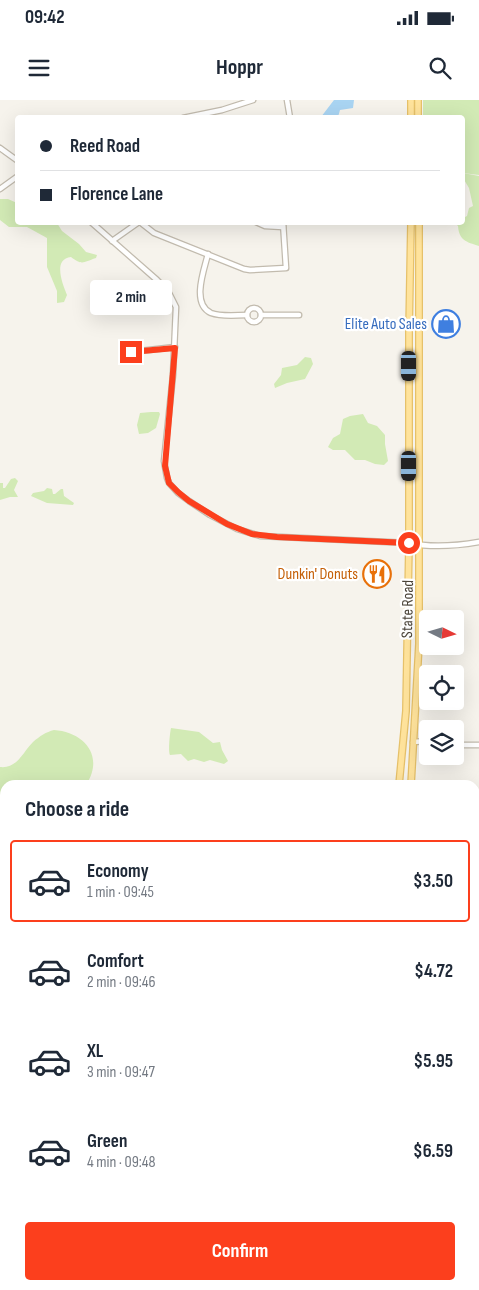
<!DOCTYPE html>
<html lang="en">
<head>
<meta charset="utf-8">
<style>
	body { margin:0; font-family:"Sofia Sans Condensed",sans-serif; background:#f2f2f3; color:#1f2937; height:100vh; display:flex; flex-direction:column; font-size:19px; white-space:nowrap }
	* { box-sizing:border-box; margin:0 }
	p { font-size:16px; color:#747a83 }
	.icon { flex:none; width:28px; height:28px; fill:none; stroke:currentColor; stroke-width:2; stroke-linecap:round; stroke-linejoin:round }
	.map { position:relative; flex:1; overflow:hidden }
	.drawer { position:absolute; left:0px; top:680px; width:480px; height:510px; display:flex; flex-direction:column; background:#fff; border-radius:15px 15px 0 0; box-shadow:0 5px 20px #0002 }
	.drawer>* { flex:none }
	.guide { position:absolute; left:15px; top:15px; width:450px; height:110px; border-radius:5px; box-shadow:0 5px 20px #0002; display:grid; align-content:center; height:110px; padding:0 25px; background:#fff }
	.needle { width:32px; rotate:95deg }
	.fabs { position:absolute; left:419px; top:510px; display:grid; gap:10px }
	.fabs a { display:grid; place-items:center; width:45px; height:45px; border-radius:5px; background:#fff; box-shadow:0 5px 20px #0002; font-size:25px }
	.end { position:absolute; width:22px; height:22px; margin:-11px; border:6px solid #fc3f1d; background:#fff; box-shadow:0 0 0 2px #fff }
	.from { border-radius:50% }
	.bubble { position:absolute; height:35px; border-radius:5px; background:#fff; box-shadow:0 5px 20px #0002; font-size:16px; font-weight:700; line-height:35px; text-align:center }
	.car { position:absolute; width:15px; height:30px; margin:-15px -8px; border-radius:6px; box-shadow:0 0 4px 1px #0007; background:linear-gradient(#222 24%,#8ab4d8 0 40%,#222 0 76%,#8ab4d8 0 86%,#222 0) }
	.guide b { display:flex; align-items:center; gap:18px; height:48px; font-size:19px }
	.guide b+b { border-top:1px solid #e0e1e3 }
	.guide i { width:12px; height:12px; background:#1f2937 }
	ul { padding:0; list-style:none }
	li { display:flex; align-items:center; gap:15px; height:82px; margin:0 10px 8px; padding:0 15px; border:2px solid transparent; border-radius:5px }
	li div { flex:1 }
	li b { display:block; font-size:19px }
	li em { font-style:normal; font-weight:700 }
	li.selected { border-color:#fc3f1d }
	li>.icon { width:45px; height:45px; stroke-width:1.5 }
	h2 { padding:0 25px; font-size:22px; line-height:60px }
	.button { display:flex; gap:10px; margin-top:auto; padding:10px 25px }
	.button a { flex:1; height:58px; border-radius:5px; background:#fc3f1d; color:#fff; font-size:20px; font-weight:700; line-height:58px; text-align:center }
	.status { display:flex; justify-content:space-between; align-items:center; height:35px; padding:0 25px; background:#fff; direction:ltr }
	.status svg { height:14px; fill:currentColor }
	header { display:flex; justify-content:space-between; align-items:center; height:65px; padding:0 25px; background:#fff; font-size:22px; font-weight:700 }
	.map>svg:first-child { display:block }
</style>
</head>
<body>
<div class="status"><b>09:42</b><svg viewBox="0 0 49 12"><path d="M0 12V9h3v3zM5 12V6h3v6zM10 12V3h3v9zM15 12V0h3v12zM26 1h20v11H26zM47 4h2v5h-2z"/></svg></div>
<header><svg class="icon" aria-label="menu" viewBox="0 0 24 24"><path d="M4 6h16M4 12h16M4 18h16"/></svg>Hoppr<svg class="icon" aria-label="search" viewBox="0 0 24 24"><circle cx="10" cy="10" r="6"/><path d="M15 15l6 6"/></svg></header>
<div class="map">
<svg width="479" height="1190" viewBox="0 0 479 1190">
	<rect width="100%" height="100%" fill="#f6f3ec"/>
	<g fill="#d2eab5">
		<path d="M423 0H479V75L463 73 462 18H423Z"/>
		<path d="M463 73 479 76V146C466 142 459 140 458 126L455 123 462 122 463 118 467 116 469 108 473 106 469 88 463 78Z"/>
		<path d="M0 99H8L17 103 18 122 57 123 62 131 79 144 86 152 97 155 96 158C83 162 83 166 71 157 52 159 63 185 67 195L64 202 57 203V191L47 167V138L27 127H9L0 120Z"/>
		<path d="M305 257 311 258 313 264 305 279 287 283 275 288 274 284 281 275 282 268 297 265Z"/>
		<path d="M151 312H159L160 314 156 328 148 333 139 334 137 325 140 313Z"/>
		<path d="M363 314 368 323 377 326 385 335V344L388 361 384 365 375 364 365 360H355L345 350H333L328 347 333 338 340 334 343 319 350 316Z"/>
		<path d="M15 378 18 381 14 390 18 397H10L0 400V383H3V388H5L11 379Z"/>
		<path d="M47 388 52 389 53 394H55L61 389H63L64 396 74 403 73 405 47 403 31 396 33 393 44 391Z"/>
		<path d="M171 628 199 632 213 643 220 642 222 650 228 661 224 664 210 660 204 662 194 659 188 661 181 654 170 655C168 651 170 632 171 628Z"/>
		<path d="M54 630C84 632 105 656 86 685H5V785L0 790V667C17 669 23 652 33 642 40 636 46 632 54 630Z"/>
		<path d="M479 779V869L475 873V786Z"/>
		<path d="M0 832H5V1094L0 1093Z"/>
		<path d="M479 931V1026L475 1022V1000L478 996 475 986V971L479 963 475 954V932Z"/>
		<path d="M5 1120V1185H34L29 1190H0V1123Z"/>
		<path d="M479 1148V1190H447L448 1185H475V1149Z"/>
	</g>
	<path fill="#a9d4f2" d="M334 0H354L353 8 340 10 338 17H321Z"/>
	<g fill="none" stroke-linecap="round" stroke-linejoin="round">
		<g stroke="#a9d4f2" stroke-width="1">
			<path d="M0 994H5"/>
			<path d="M475 1162 479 1160"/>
		</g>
		<defs>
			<g id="minor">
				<path d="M287 0 290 18"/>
				<path d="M183 18 222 10 253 0"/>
				<path d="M0 48 18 61"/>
				<path d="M0 89 18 76"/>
				<path d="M91 122 157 180 168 191 176 207 173 275 164 361 167 378 169 383 178 393 189 401 210 415 237 429 260 436 409 443C432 448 456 446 479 442"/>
				<path d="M140 122 154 133 244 169 250 170 286 168 283 122"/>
				<path d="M256 122 265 126 283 127"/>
				<path d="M112 141 139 122"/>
				<path d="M208 154C204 170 191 204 211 213 222 217 236 215 247 215"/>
				<circle cx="254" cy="215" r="7"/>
				<path d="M100 210C126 208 144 205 168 191"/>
				<path d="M261 215H299"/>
				<path d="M131 252 175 247"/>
				<path d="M413 642 428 641"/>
				<path d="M455 645H479"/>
				<path d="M475 772 479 773"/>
				<path d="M477 1103 478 1074"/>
			</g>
			<g id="major">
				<path d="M411 0V18"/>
				<path d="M418 0V18"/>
				<path d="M399 685 406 611 409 443V232L411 122"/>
				<path d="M411 685 419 544V122"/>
				<path d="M398 1190V1185"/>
				<path d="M407 1190V1185"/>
			</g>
		</defs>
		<use href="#minor" stroke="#c2bbae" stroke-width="7"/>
		<use href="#major" stroke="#e6c16a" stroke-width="8"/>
		<use href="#minor" stroke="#fff" stroke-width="4.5"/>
		<use href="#major" stroke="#ffe39c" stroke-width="5.5"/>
	</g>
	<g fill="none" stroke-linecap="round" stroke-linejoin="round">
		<path stroke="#fc3f1d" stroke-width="6" d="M131 252 175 248 165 366 169 383 178 392 189 401 227 424 252 434 277 437 409 443"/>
	</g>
	<defs>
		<symbol id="shop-ring" viewBox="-11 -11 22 22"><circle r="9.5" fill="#fff" stroke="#3f7fe0" stroke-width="1.5"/><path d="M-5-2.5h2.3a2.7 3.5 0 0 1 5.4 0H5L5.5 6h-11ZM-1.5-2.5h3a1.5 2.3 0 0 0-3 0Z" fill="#3f7fe0"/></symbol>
		<symbol id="restaurant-ring" viewBox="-11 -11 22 22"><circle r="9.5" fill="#fff" stroke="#e8710a" stroke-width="1.5"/><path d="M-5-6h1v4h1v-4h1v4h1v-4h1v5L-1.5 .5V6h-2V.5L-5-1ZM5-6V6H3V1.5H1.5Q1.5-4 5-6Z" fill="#e8710a"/></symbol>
	</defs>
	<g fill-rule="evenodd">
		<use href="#shop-ring" x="430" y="208" width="32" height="32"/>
		<use href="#restaurant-ring" x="361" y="458" width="32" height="32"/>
	</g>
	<g text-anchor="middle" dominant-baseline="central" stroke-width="4.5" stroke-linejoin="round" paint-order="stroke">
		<g font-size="16" fill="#366cbe" stroke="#fff" text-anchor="end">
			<text x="427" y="224">Elite Auto Sales</text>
		</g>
		<g font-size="16" fill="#c56008" stroke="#fff" text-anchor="end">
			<text x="358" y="474">Dunkin' Donuts</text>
		</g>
		<g font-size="16" fill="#4b4439" stroke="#fff">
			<text transform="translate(408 509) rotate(-89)">State Road</text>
		</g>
	</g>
</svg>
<div class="fabs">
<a><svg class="needle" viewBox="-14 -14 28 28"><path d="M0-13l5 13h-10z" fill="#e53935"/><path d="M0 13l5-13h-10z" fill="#747a83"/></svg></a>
<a><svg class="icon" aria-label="locate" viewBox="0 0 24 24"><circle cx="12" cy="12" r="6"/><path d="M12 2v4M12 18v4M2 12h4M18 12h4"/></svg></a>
<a><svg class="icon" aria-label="layers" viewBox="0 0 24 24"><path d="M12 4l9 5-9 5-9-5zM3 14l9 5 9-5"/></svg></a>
</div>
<i class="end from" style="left:409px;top:443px"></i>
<i class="end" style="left:131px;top:252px"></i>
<div class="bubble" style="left:90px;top:180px;width:82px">2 min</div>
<i class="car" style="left:409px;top:266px;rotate:180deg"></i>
<i class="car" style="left:409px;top:366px;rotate:180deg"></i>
<div class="guide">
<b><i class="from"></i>Reed Road</b>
<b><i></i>Florence Lane</b>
</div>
<section class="drawer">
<h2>Choose a ride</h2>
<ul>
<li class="selected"><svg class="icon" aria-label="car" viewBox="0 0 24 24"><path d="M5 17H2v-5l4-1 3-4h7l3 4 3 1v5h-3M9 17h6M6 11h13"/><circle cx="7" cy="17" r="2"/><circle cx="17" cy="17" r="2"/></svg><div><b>Economy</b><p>1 min · 09:45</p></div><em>$3.50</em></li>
<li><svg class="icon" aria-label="car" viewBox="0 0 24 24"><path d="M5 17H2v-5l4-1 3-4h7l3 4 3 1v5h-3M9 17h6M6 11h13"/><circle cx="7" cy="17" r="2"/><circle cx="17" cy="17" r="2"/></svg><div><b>Comfort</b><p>2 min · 09:46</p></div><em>$4.72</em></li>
<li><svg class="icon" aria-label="car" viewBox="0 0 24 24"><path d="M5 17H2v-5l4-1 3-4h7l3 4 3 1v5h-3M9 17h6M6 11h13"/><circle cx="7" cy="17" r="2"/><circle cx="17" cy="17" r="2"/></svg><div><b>XL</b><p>3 min · 09:47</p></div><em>$5.95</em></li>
<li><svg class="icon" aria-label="car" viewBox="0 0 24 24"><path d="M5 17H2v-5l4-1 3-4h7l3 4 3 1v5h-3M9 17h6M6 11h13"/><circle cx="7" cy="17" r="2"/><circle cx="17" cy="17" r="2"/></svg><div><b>Green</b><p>4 min · 09:48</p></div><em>$6.59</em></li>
</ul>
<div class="button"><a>Confirm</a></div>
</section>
</div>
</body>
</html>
